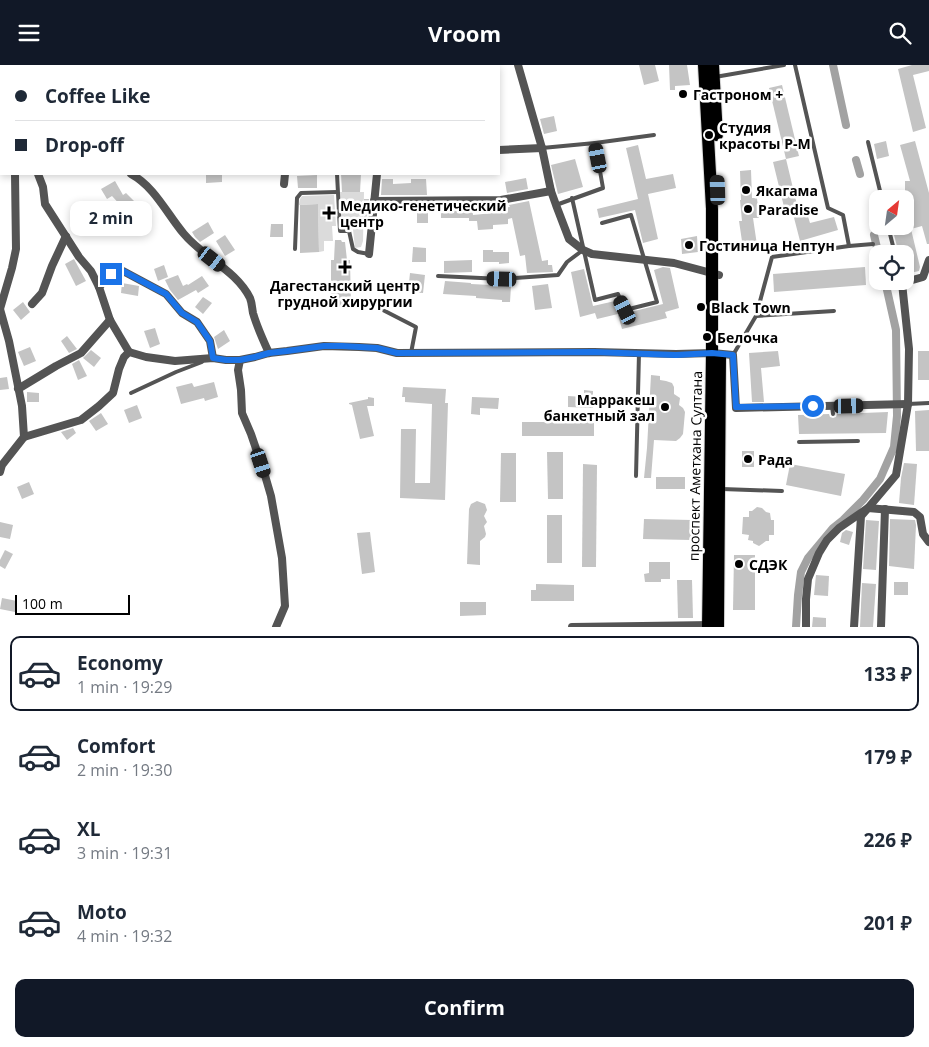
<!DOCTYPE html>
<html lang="en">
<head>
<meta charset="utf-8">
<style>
	body { margin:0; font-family:"Open Sans",sans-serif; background:#f6f6f7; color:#1f2937; height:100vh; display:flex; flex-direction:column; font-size:19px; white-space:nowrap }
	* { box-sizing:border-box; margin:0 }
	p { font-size:16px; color:#747a83 }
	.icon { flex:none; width:28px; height:28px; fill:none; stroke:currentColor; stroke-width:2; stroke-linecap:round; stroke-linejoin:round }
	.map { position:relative; height:562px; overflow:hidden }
	.side { display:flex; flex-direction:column; background:#fff; flex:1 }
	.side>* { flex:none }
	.hud { position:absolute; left:0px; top:0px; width:500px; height:110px; box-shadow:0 2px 8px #0003; display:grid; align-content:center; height:110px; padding:0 15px; background:#fff }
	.needle { width:32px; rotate:29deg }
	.controls { position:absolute; left:869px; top:125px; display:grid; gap:10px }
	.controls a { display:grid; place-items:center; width:45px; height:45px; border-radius:10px; background:#fff; box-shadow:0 2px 8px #0003; font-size:25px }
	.scale { position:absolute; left:15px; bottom:12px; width:115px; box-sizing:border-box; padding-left:5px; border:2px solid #000; border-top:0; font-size:14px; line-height:18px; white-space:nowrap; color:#000; -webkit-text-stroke:4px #fff; paint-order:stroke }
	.end { position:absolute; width:22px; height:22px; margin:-11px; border:6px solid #1a73e8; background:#fff; box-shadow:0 0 0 2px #fff }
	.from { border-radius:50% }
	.bubble { position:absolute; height:35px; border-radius:10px; background:#fff; box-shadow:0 2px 8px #0003; font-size:16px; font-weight:700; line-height:35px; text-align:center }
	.car { position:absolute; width:15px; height:30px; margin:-15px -8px; border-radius:6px; box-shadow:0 0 4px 1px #0007; background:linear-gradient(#222 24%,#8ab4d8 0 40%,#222 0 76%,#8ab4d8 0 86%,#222 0) }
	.hud b { display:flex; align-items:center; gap:18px; height:48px; font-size:19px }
	.hud b+b { border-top:1px solid #e0e1e3 }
	.hud i { width:12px; height:12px; background:#1f2937 }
	ul { padding:9px 0 0; list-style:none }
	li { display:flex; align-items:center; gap:15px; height:75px; margin:0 10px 8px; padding:0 5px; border:2px solid transparent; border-radius:10px }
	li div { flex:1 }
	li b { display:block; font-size:19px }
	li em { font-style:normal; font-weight:700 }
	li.current { border-color:#111827 }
	li>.icon { width:45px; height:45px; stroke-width:1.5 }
	.cta { display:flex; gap:10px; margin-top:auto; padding:10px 15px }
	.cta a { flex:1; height:58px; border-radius:10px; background:#111827; color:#fff; font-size:20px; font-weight:700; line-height:58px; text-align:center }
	header { display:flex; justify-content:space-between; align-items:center; height:65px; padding:0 15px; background:#111827; color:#fff; font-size:22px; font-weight:700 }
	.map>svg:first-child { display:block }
</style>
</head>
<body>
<header><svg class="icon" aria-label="menu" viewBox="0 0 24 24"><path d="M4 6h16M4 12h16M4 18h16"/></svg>Vroom<svg class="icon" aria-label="search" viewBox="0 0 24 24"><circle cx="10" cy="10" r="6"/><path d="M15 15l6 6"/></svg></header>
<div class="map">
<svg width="929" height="562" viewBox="0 0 929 562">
	<rect width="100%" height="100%" fill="#fff"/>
	<g fill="#dbdbdb">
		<path d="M340 127H364L363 176 361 182 355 183 352 155H342Z"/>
		<path d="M334 130 336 161H332L333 176H324V186L319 187 318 139 299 140 300 134 302 131Z"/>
	</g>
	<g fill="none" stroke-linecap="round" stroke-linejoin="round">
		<g stroke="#a2a2a2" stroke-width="8">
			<path d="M833 0 846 60"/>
			<path d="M856 95 860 109"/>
			<path d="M874 170 878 187"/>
			<path d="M796 562 798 530 801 507 808 493 833 463 843 455 863 435 880 414 894 382 897 351 896 265 885 216"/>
		</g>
	</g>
	<g fill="#c4c4c4">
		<path d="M639 0H655L659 16 644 20Z"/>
		<path d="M669 0H687L690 20 675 21V25H670Z"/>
		<path d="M912 0H929V6L913 10 926 63 913 67 898 4Z"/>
		<path d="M782 20 799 91 786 94 769 23Z"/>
		<path d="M554 51 557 66 544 69 540 54Z"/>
		<path d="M886 76 889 91 877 94 874 79Z"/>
		<path d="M915 76 929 128V179H927L922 161 911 164 920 202 919 206 905 209V189H899L894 170H896L894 161H905V134H886L885 131 905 126V116H910L900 80Z"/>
		<path d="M638 80 646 114 673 109 676 123 648 129 658 174 643 178 635 145 599 153 597 144 638 134 626 83Z"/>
		<path d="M575 94 583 122 558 129 551 100Z"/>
		<path d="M786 94 798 144 805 142 810 158 834 152 838 165 800 176 792 145 785 146 773 97Z"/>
		<path d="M751 105 752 133H757L759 153H753L757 180 743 183 739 156H742L740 135H741L740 106Z"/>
		<path d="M206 109H222V117L206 118Z"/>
		<path d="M341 109H361L360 127H342Z"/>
		<path d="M317 110V123H298L297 111Z"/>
		<path d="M526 113 528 124 507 128 505 117Z"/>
		<path d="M382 114H393V119L411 118V114H426L427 130H381Z"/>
		<path d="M115 116 123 130 126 128 134 136 124 144 112 131 107 134 101 124Z"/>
		<path d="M364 134H369L366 161 364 162Z"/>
		<path d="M529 136 542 196 548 195V200H552L553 207 527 208 525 190 520 191 512 153 508 154V159L493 160V164L478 165 477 156H469V153H441V141H472L473 150 493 148V144L510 142 509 140Z"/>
		<path d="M318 139 319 187 300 188V140Z"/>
		<rect x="417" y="146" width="11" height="12"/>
		<path d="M208 157 214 168 200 177 195 172 192 167Z"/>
		<path d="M271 159H283V172H270Z"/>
		<path d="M225 170 235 185 225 191 216 176Z"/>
		<path d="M697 171 698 187 682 189 681 174Z"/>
		<path d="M335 175H341L342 177H345L347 195H350L351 242H331V195H334Z"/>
		<path d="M413 182 426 183V197H412Z"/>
		<path d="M483 185H493V187H509V198L499 199V197H483Z"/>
		<path d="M74 194 86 216 76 221 65 199Z"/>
		<path d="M472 195V207L444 208V196Z"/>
		<path d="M164 200 168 212 158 216 154 204Z"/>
		<path d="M663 202 670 203 679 243 665 247 667 253 622 264 618 250 663 239 654 205Z"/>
		<path d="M865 202 866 220 774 227 773 209Z"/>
		<path d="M584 204 593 241 615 236 618 249 597 254 595 248 580 252 571 207Z"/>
		<path d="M410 208 425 210 423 228 408 227Z"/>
		<path d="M178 210 183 221 187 219 188 220 202 211 209 221 198 228 196 225 178 235 170 225 165 215Z"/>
		<path d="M445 216 471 218V219L511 221 510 237H502V235L476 233V231L443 229Z"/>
		<path d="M122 218 139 221 138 231 121 228Z"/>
		<path d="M548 219 552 243 535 245 532 221Z"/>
		<path d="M203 232 212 238 203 249 195 242Z"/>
		<path d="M23 237 30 247 21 255 13 245Z"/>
		<path d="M155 263 160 279 150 283 144 266Z"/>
		<path d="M224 265 230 276 218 284 214 272Z"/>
		<path d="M67 271 77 284 69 288 61 276Z"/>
		<path d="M30 282 36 296 24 301 18 287Z"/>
		<path d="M91 285 101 293 94 302 83 293Z"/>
		<path d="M778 286 780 301 761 303 764 337H752L749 288Z"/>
		<rect x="918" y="286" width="11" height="29"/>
		<path d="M79 295 87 311 78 315 72 299Z"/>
		<path d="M651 310 660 311V315L666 316 672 318 674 322V329L680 333 679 340 683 343 685 347 683 369 680 373 676 376 654 375 651 413H644L647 383Z"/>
		<path d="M7 312 9 324 0 325V313Z"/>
		<path d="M214 317 218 332 205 336 204 333 181 339 176 322 192 318 194 322Z"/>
		<path d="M403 322 446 324 445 338H448L445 435 400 433 401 364H416L415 418H430L432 339 405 337V332H402Z"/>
		<path d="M584 325 593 326V343L568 342V331L584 332Z"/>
		<path d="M27 327 39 328V337H27Z"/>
		<path d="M368 332 374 333V341H367L374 371 360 374 352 340 349 339V338L368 334Z"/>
		<path d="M472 332 499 333 498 344 480 343V350L471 349Z"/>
		<path d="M137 340 142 353 129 358 124 345Z"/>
		<path d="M929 345V386H916L915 346Z"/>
		<path d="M888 347 886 368 799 369 798 350 829 349 830 352 833 353 836 352 837 349Z"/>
		<path d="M101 348 108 359 96 366 89 356Z"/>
		<rect x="522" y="357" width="72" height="14"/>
		<path d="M73 363 76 368 67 375 61 367Z"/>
		<rect x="742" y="386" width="12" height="16"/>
		<path d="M547 387H563V434H548Z"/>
		<path d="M501 388H516V437H500Z"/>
		<path d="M904 398 917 399 914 440 899 438 901 413Z"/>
		<path d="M583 399 597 400 596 502H582Z"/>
		<path d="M790 399 845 409 841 431 786 420Z"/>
		<rect x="656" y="412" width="29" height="12"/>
		<path d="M29 417 34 429 22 434 17 422Z"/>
		<path d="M477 436 485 439 487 445 484 451 487 457 484 461 486 469 485 472 480 476V500L467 499 469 444 471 439Z"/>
		<path d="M757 442 762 443 766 447 770 448 771 455H774V470H769V476H766L762 479 759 481 753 478V476L748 475 749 470 742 469 743 452H749V446H752Z"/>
		<rect x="547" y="450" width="15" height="48"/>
		<path d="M644 454 692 455 691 475 643 474Z"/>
		<path d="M890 454 915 455 916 460 914 504 889 501Z"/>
		<path d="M866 455 879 456 876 505 863 504Z"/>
		<path d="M0 457 13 460 10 474 0 472Z"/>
		<path d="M846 465 853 467 849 480 840 477 842 468Z"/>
		<path d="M370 467 375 507 362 509 357 468Z"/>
		<path d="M5 485 13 489 5 504 0 501V495Z"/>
		<path d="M734 490H755V545H733Z"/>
		<path d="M649 497H670V514H661V517H645L644 509 649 508Z"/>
		<path d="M816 510 829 511 828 531 814 530Z"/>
		<path d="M677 515H692L693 553H678Z"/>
		<rect x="894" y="517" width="14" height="13"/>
		<path d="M862 518 876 519 873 562H860Z"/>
		<path d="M536 519 574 520V536H531V525H536Z"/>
		<path d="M2 533 17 536 15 547 0 544Z"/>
		<path d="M460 537H486V550L460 551Z"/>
		<path d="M813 552 826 553V562H812Z"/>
	</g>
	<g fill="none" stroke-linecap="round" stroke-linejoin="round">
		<defs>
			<g id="primary">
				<path d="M704 0 712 144V288L708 562"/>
				<path d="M713 0 717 70"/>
				<path d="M718 562 720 292"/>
			</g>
		</defs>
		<use href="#primary" stroke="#dbdbdb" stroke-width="14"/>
		<g stroke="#545454" stroke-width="4">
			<path d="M795 0 828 143 843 150 849 181"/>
			<path d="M715 12 784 0"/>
			<path d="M868 77 882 134"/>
			<path d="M595 78 654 70"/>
			<path d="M542 83 595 78 603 123 556 140"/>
			<path d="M337 109 340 166H349L353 184 358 187 369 189"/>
			<path d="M572 133 595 235 618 229 625 245 657 237 631 150 602 158"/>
			<path d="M888 161 895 189"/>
			<path d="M295 184 297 133 301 128 337 127"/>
			<path d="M438 211 502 214 558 210 567 197 583 185"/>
			<path d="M379 243 416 262 411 288"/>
			<path d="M756 251 834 246"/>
			<path d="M733 290 756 251 772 192 849 181 873 179"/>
			<path d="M131 328 176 307 202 297"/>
			<path d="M908 339 929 338"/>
			<path d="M832 341 833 349"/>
			<path d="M799 377 858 376"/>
			<path d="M636 411 639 288"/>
			<path d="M722 424 782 426"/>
		</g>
		<g stroke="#545454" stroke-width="8">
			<path d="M252 0 254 1"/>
			<path d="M518 0 542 83 551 126 556 140 569 174 583 185 592 189 674 198 719 210"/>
			<path d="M80 1V0"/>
			<path d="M320 1 323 0"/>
			<path d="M0 62H1"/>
			<path d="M0 83 1 84"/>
			<path d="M499 85 542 83"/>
			<path d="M38 109 43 122 45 139 79 192 91 206 99 222 110 255 129 287"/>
			<path d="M131 109C155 122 167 149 184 169 204 193 236 205 250 233 252 238 252 243 253 248 257 262 263 275 269 288"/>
			<path d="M284 119 285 109"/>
			<path d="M374 136 501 135 551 126"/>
			<path d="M369 189 377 109"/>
			<path d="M99 222 111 209 123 206 166 229 182 248 197 257 210 276 213 293"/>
			<path d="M32 239 42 228 52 201 66 171"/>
			<path d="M0 244 9 276 22 341 24 372 2 400 0 407"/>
			<path d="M0 244 12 203 16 184 15 109"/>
			<path d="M240 295 238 305 241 325 242 348 251 369 264 407 271 431 282 493 285 541 276 562"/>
			<path d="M18 324 56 301 81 288 110 255"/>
			<path d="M24 372 81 355 99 341 113 328 119 304 124 292 129 287 146 292 175 296 213 293 226 295H240L255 292 269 288 287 286 324 281 359 282 377 283 397 288 594 287 676 289 712 288 733 290 736 343 908 339"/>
			<path d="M572 562 712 560"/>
			<path d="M806 562V534L808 514 819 488 827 475 839 463 868 443 896 410 908 339 909 284 902 218 923 212 929 195"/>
			<path d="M854 562 861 451 868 443 914 447 920 452 923 469 929 477"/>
			<path d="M881 562 885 444"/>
		</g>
		<use href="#primary" stroke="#000" stroke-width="12"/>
	</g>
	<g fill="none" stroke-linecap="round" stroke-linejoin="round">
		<path stroke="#1a73e8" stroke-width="6" d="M111 209 123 206 166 229 182 248 197 257 210 276 213 293 226 295H240L255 292 269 288 287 286 324 281H342L377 283 397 288 594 287 676 290 712 288 733 290 736 342 813 341"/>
	</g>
	<g fill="#000" stroke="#fff" stroke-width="2">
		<circle cx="683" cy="29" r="5"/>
		<circle cx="709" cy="70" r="5"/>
		<circle cx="746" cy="125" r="5"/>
		<circle cx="748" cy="144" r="5"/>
		<path d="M326.5 140.5h5v5h5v5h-5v5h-5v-5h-5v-5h5z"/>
		<circle cx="689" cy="180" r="5"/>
		<path d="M342.5 194.5h5v5h5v5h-5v5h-5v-5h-5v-5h5z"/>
		<circle cx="701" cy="242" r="5"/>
		<circle cx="707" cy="272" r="5"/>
		<circle cx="665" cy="342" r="5"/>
		<circle cx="748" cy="394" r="5"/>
		<circle cx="739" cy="499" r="5"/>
	</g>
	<g text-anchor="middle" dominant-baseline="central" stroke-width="5" stroke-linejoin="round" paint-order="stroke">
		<g font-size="14" font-weight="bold" fill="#000" stroke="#fff" text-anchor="start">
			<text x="693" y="29">Гастроном +</text>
			<text x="719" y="62">Студия<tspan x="719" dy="16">красоты Р-М</tspan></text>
			<text x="756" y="125">Якагама</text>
			<text x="340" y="140">Медико-генетический<tspan x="340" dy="16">центр</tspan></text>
			<text x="758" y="144">Paradise</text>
			<text x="699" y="180">Гостиница Нептун</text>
			<text x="345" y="220" text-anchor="middle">Дагестанский центр<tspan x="345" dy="16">грудной хирургии</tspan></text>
			<text x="711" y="242">Black Town</text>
			<text x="717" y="272">Белочка</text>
			<text x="655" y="334" text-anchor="end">Марракеш<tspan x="655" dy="16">банкетный зал</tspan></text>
			<text x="758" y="394">Рада</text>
			<text x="749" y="499">СДЭК</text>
		</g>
		<g font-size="14" fill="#000" stroke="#fff">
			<text transform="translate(695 401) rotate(-89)">проспект Аметхана Султана</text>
		</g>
	</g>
</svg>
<div class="controls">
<a><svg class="needle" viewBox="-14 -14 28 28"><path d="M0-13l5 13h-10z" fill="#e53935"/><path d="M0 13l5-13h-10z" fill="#747a83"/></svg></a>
<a><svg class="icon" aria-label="locate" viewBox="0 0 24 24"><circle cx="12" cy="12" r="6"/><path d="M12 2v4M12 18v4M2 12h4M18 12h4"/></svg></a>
</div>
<div class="scale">100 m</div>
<i class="end from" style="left:813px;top:341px"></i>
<i class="end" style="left:111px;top:209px"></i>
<div class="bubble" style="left:70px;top:136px;width:82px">2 min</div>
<i class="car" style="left:598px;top:93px;rotate:349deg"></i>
<i class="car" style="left:718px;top:125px;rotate:358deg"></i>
<i class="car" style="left:212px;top:194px;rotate:128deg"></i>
<i class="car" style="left:502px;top:214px;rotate:272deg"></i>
<i class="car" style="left:625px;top:245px;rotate:334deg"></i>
<i class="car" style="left:849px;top:341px;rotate:89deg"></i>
<i class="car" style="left:261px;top:398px;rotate:162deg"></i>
<div class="hud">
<b><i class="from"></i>Coffee Like</b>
<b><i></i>Drop-off</b>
</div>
</div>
<section class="side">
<ul>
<li class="current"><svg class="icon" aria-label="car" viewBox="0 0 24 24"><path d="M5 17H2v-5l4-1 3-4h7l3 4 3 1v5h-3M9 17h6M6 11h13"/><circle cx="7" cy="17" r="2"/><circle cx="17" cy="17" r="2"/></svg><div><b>Economy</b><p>1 min · 19:29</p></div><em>133 ₽</em></li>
<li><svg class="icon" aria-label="car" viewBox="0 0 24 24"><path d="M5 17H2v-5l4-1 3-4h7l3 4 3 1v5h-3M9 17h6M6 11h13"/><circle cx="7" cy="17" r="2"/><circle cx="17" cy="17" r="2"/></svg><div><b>Comfort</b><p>2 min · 19:30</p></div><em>179 ₽</em></li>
<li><svg class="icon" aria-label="car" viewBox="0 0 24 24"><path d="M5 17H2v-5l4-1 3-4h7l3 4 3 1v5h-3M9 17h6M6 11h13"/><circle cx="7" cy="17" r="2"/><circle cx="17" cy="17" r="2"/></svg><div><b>XL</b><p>3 min · 19:31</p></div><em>226 ₽</em></li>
<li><svg class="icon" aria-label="car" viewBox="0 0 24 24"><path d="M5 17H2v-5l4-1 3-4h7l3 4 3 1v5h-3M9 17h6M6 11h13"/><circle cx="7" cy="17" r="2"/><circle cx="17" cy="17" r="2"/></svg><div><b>Moto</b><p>4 min · 19:32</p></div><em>201 ₽</em></li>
</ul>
<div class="cta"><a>Confirm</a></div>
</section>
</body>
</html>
